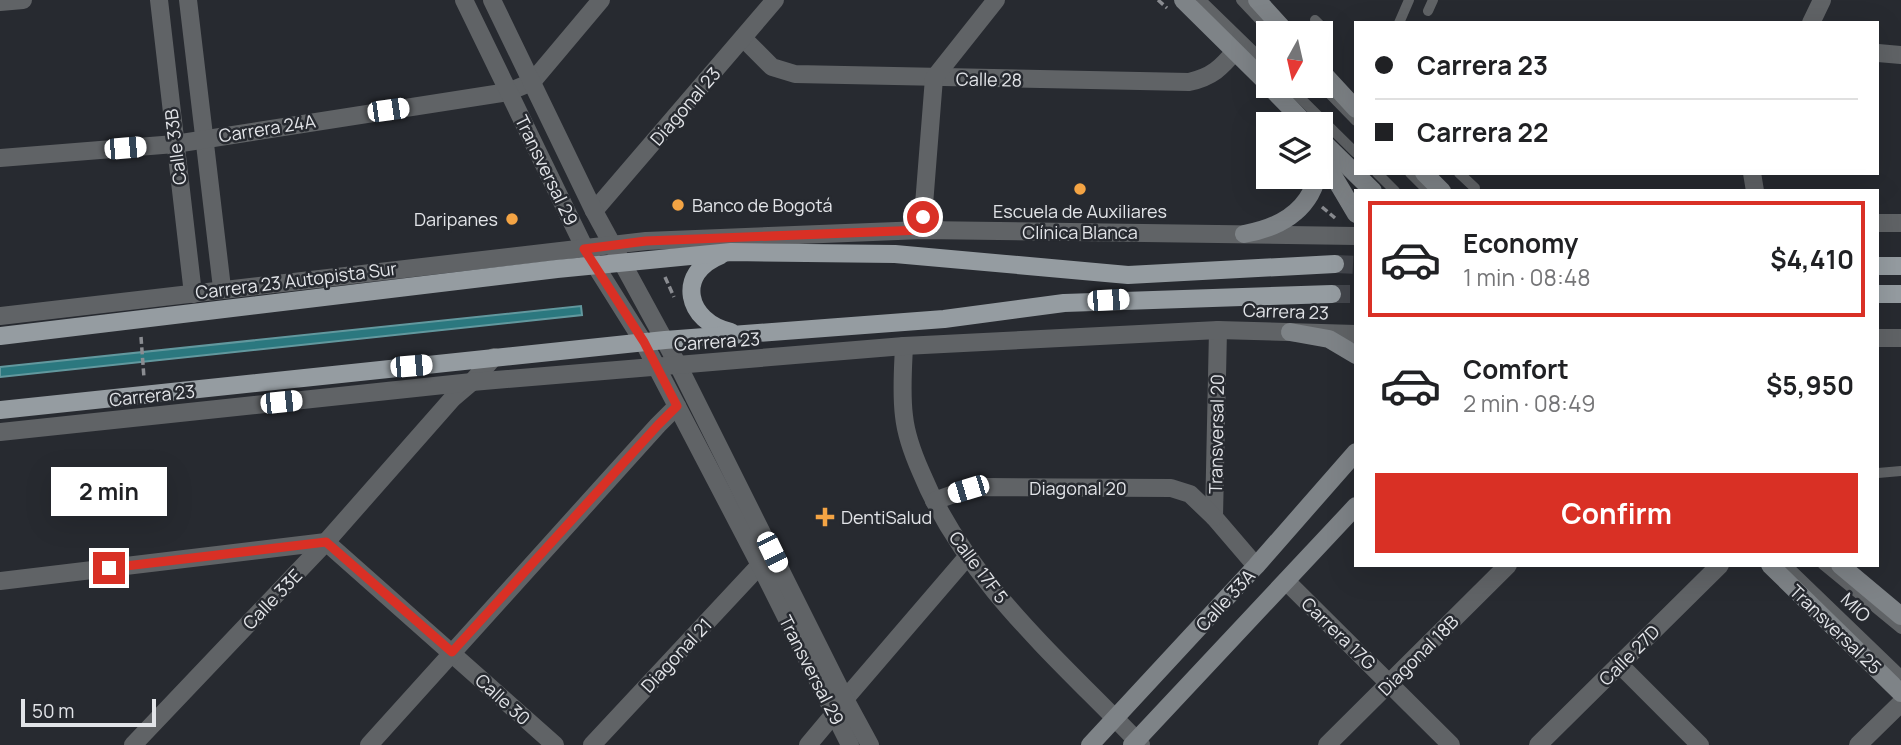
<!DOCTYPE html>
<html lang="en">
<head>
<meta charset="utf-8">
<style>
	body { margin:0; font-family:Manrope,sans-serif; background:#f6f6f6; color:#202124; height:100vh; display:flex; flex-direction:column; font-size:26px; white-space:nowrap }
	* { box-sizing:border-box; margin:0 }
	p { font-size:23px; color:#757577 }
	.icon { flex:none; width:38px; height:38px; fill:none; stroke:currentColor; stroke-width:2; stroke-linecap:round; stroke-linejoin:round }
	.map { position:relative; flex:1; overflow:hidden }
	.panel { position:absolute; left:1354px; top:189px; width:525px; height:378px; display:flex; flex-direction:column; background:#fff; border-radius:0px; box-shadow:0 7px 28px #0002 }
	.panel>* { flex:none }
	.banner { position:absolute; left:1354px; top:21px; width:525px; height:154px; border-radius:0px; box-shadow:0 7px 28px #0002; display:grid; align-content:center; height:154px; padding:0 21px; background:#fff }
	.needle { width:46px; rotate:188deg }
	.fabs { position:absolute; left:1256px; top:21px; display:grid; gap:14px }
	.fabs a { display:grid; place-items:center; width:77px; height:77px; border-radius:0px; background:#fff; box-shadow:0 7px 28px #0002; font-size:35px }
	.scale { position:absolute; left:21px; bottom:18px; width:135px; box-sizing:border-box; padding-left:7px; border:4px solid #e2e4e8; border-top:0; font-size:19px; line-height:24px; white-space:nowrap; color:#e2e4e8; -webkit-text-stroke:5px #272a30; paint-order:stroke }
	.end { position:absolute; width:32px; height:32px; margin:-16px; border:9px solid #d93025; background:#fff; box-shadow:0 0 0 4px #fff }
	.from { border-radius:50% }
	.bubble { position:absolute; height:49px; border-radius:0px; background:#fff; box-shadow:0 7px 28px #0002; font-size:23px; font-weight:700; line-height:49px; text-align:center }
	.car { position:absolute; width:21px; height:42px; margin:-21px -10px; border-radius:9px; box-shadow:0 0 5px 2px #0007; background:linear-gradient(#fff 24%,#345 0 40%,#fff 0 76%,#345 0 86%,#fff 0) }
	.banner b { display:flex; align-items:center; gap:24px; height:66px; font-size:26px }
	.banner b+b { border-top:2px solid #e0e0e0 }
	.banner i { width:18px; height:18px; background:#202124 }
	ul { padding:12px 0 0; list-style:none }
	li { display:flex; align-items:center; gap:21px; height:116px; margin:0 14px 10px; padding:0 7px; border:4px solid transparent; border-radius:0px }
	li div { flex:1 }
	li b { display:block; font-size:26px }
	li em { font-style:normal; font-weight:700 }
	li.selected { border-color:#d93025 }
	li>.icon { width:63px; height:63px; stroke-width:1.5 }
	.action { display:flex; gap:14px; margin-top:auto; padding:14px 21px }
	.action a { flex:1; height:80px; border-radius:0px; background:#d93025; color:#fff; font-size:28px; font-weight:700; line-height:80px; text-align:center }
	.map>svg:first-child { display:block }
</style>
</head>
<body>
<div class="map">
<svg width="1901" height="745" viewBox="0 0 1901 745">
	<rect width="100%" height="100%" fill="#272a30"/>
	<path fill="#2b787f" stroke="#62989e" stroke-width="2" d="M581 306 582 315 0 377V367Z"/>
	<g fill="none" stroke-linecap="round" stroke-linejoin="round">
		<g stroke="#43464c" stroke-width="18" stroke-dasharray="18 9" stroke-linecap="butt">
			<path d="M1335 264 1356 265"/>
			<path d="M1332 294H1356"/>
		</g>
		<g stroke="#8a8c91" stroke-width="3.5" stroke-dasharray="7 3.5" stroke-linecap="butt">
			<path d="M1158 0 1167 8"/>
			<path d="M1322 207 1335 218"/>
			<path d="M665 277 674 297"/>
			<path d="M141 337 144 378"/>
		</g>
		<g stroke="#606366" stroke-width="10">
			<path d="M1201 0 1269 66"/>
			<path d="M1241 0 1272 33"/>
			<path d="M1428 11 1433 0"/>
			<path d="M1315 20 1324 29 1318 33"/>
			<path d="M1399 23 1409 0"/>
			<path d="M1321 85 1356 121"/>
			<path d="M1288 86 1356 153"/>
			<path d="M1377 173 1395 191"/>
			<path d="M1410 173 1428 191"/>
			<path d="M1459 173 1475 188"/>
			<path d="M1878 473 1901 471"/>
			<path d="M1787 565 1901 675"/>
			<path d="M1823 565 1901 629"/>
		</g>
		<g stroke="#606366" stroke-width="18">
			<path d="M159 0 193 294"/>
			<path d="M188 0 222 288"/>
			<path d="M0 2 23 0"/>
			<path d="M743 38 772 67 795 74 1189 82C1212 77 1221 68 1236 50"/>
			<path d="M1878 53 1901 55"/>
			<path d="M0 158 175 144 508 92 532 82 601 0"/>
			<path d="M594 211 775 0"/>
			<path d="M922 230 934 78 996 0"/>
			<path d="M1218 330 1214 517 1256 566"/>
			<path d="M904 346C903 369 901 393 904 416 906 435 913 454 921 472 966 582 1061 661 1141 745"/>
			<path d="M934 501 968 489 983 487 1171 488 1190 494 1214 517"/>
			<path d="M0 581 326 542 555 745"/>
			<path d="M1286 581 1451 745"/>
			<path d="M1619 664 1700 745"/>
			<path d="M845 699 967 557"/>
			<path d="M133 745 326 542 452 399 472 382 494 357"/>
			<path d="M369 745 658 425 677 406"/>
			<path d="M592 745 760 565"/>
			<path d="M808 745 834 714"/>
			<path d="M1327 745 1508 565"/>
			<path d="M1538 745 1720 565"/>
			<path d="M1858 745 1901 703"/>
		</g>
		<g stroke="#606366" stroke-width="18">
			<path d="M464 0 585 249 644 343 760 565 850 745"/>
			<path d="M492 0 594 211 678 365 845 699 870 745"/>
			<path d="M1811 23 1822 0"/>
			<path d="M1752 173 1755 191"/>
			<path d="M1878 223H1901"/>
			<path d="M0 316 646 241 922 230 1356 236"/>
			<path d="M1878 338H1901"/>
			<path d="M0 432 472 382 904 346 1218 330 1356 334"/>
		</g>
		<g stroke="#7e8387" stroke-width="18">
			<path d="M1183 0 1269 85"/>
			<path d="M1257 0 1287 33"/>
			<path d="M1321 71 1356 109"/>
			<path d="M1269 86 1306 124"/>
			<path d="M1321 140 1373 191"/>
			<path d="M1321 155 1356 214"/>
			<path d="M1424 173 1442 191"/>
			<path d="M1244 234C1278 228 1308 212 1317 177"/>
			<path d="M1290 332 1329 339 1356 355"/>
			<path d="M1770 565 1901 693"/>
			<path d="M1840 565 1901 616"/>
			<path d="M1090 745 1256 566 1356 452"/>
			<path d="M1132 745 1356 506"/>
		</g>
		<g stroke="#959ca1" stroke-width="18">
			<path d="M721 255C675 273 686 322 731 332"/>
			<path d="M1878 266H1901"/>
			<path d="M1878 294H1901"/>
			<path d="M0 336 557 269 731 252 895 254 1128 275 1335 264"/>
			<path d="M0 410 665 340 944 319 1064 303 1332 294"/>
		</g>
	</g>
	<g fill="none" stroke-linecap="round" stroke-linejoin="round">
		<path stroke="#d93025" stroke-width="9" d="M109 568 326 542 452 652 658 425 677 406 644 342 584 249 646 241 922 230 923 217"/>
	</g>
	<g fill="#f4a444" stroke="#272a30" stroke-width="2.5">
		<circle cx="1080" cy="189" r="7"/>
		<circle cx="678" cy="205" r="7"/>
		<circle cx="512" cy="219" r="7"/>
		<path d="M821.5 506.5h7v7h7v7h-7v7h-7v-7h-7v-7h7z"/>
	</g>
	<g text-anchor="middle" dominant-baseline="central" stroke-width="5" stroke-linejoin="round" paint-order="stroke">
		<g font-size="18" fill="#e2e4e8" stroke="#272a30">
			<text transform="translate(989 79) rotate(1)">Calle 28</text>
			<text transform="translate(685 106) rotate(-49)">Diagonal 23</text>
			<text transform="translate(267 128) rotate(-9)">Carrera 24A</text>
			<text transform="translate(175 147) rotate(-97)">Calle 33B</text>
			<text transform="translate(547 170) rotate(64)">Transversal 29</text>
			<text transform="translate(296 280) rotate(-7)">Carrera 23 Autopista Sur</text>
			<text transform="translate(1286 311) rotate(2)">Carrera 23</text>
			<text transform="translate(717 341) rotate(-4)">Carrera 23</text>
			<text transform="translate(152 395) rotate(-6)">Carrera 23</text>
			<text transform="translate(1216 434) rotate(-89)">Transversal 20</text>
			<text x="1078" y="488">Diagonal 20</text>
			<text transform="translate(979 567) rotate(53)">Calle 17F 5</text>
			<text transform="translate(272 599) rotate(-46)">Calle 33E</text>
			<text transform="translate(1225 600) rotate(-47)">Calle 33A</text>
			<text transform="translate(1856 607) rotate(44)">MIO</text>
			<text transform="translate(1836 629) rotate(44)">Transversal 25</text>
			<text transform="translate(1339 633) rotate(44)">Carrera 17G</text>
			<text transform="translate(676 655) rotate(-47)">Diagonal 21</text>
			<text transform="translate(1418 655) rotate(-45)">Diagonal 18B</text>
			<text transform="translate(1629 655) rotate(-45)">Calle 27D</text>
			<text transform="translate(812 670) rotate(63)">Transversal 29</text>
			<text transform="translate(503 699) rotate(42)">Calle 30</text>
		</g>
		<g font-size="18" fill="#e2e4e8" stroke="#272a30" text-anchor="start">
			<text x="692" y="205">Banco de Bogotá</text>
			<text x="1080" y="211" text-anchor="middle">Escuela de Auxiliares<tspan x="1080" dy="21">Clínica Blanca</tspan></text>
			<text x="498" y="219" text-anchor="end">Daripanes</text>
			<text x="841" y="517">DentiSalud</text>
		</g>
	</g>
</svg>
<div class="fabs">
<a><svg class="needle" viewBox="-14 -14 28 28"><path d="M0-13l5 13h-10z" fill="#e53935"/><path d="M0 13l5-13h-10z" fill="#757577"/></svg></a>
<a><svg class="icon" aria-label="layers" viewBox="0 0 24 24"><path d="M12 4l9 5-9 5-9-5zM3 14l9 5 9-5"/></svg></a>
</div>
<div class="scale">50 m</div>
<i class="end from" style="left:923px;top:217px"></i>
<i class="end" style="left:109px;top:568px"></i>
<div class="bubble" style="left:51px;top:467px;width:116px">2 min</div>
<i class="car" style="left:388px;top:110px;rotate:82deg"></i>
<i class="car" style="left:125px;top:148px;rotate:85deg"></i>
<i class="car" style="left:1108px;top:300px;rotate:87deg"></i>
<i class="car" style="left:411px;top:366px;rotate:85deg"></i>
<i class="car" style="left:281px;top:402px;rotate:84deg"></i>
<i class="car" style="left:968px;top:489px;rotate:253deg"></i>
<i class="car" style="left:772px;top:552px;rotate:154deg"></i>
<div class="banner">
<b><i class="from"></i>Carrera 23</b>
<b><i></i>Carrera 22</b>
</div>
<section class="panel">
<ul>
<li class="selected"><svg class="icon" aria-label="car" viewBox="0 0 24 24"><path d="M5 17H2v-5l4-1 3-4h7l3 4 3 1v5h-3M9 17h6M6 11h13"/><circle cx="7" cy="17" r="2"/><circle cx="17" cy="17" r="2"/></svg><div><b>Economy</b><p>1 min · 08:48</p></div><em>$4,410</em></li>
<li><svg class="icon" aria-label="car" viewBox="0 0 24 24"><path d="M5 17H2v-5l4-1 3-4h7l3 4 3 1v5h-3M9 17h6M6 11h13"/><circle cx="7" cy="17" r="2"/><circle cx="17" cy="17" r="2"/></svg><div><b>Comfort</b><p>2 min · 08:49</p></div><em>$5,950</em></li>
</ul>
<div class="action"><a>Confirm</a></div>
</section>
</div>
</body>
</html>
